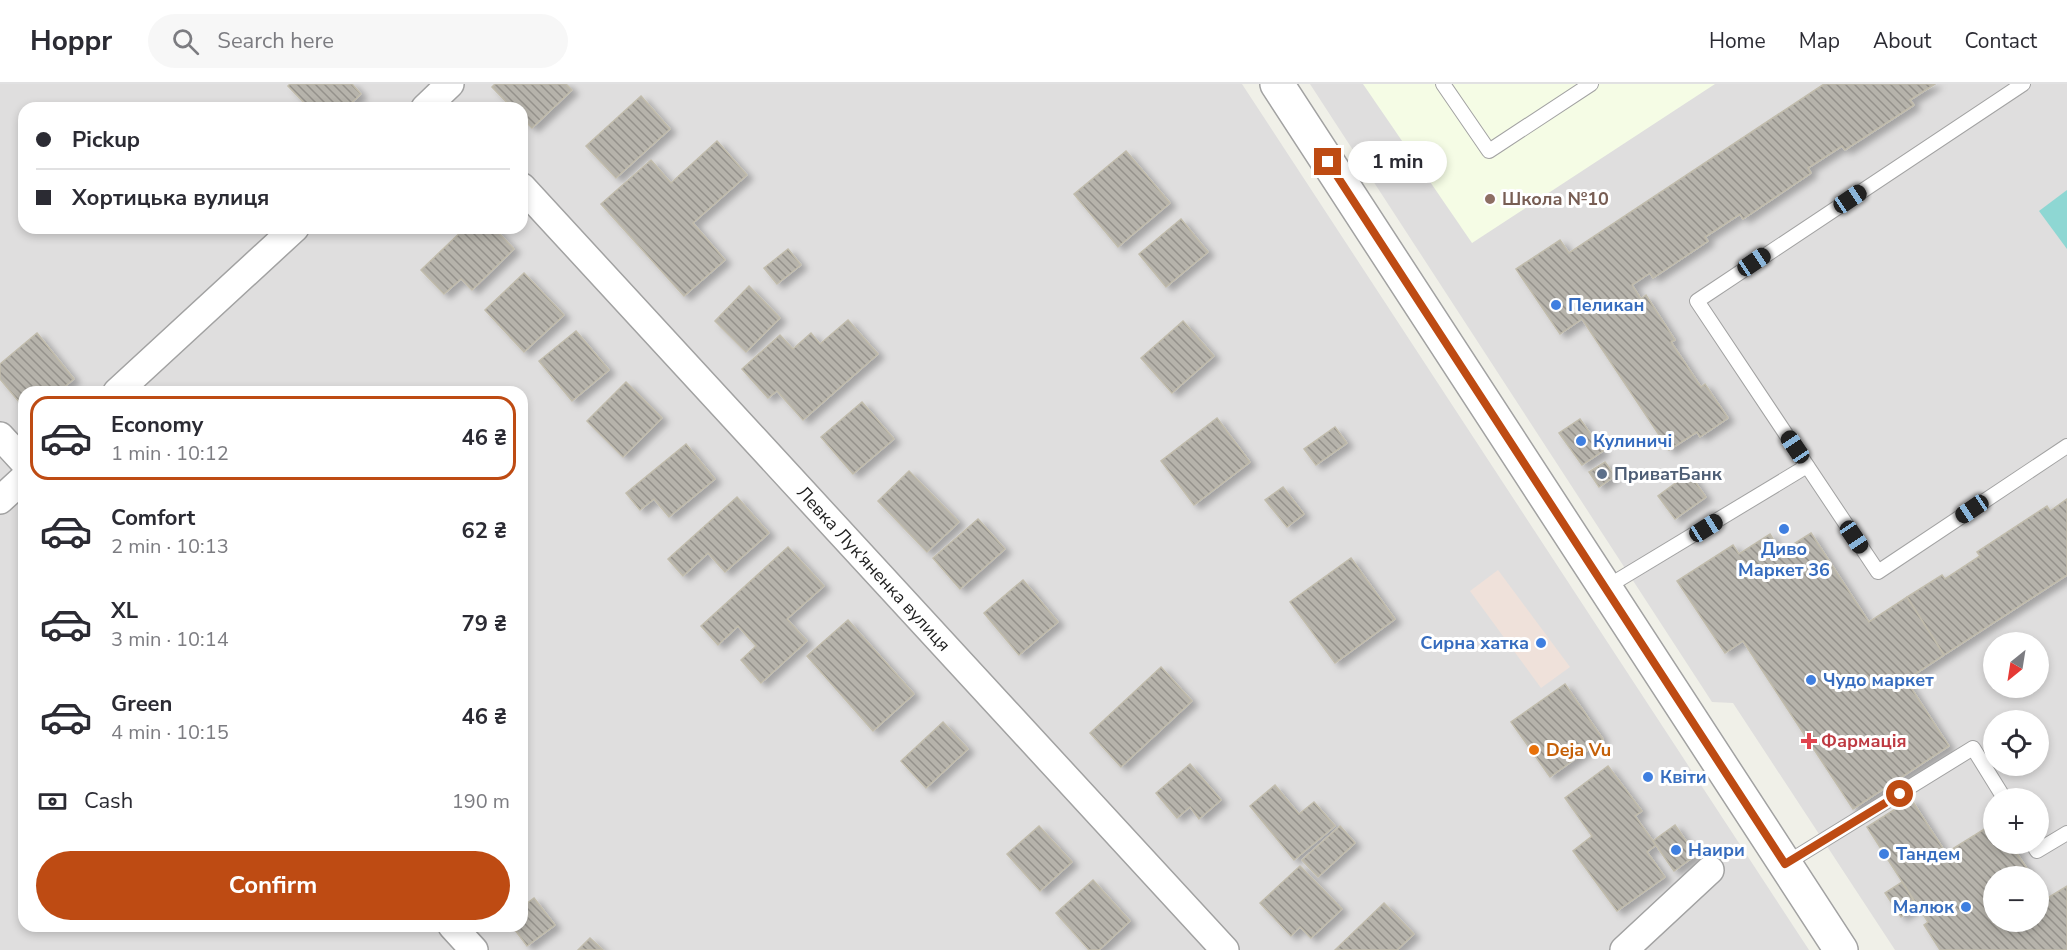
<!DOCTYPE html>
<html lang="en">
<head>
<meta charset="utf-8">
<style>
	body { margin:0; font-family:"Nunito Sans",sans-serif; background:#f7f7f7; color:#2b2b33; height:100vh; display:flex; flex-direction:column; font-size:22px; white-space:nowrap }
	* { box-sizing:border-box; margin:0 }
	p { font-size:20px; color:#7c7c81 }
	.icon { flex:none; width:33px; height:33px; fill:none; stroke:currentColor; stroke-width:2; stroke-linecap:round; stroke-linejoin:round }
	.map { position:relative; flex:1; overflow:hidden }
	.panel { position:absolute; left:18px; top:302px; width:510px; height:546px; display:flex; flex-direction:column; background:#fff; border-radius:18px; box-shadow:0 3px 9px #0003 }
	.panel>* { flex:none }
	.guide { position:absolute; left:18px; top:18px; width:510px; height:132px; border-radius:18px; box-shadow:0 3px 9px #0003; display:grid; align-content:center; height:132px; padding:0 18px; background:#fff }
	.needle { width:39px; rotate:210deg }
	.fabs { position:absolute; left:1983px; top:548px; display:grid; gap:12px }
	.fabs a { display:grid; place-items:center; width:66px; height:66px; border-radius:50%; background:#fff; box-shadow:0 3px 9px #0003; font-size:30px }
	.end { position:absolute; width:27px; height:27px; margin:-14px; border:8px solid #be4b13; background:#fff; box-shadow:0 0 0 3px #fff }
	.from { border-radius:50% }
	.bubble { position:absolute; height:42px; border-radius:21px; background:#fff; box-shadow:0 3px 9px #0003; font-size:20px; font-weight:700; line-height:42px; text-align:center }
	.car { position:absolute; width:18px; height:36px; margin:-18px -9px; border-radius:8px; box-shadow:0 0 4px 2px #0007; background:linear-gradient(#222 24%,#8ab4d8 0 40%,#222 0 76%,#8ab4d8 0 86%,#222 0) }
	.guide b { display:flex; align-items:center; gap:21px; height:57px; font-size:22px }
	.guide b+b { border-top:2px solid #e1e1e2 }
	.guide i { width:15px; height:15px; background:#2b2b33 }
	ul { padding:10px 0 0; list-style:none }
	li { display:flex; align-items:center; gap:18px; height:84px; margin:0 12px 9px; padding:0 6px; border:3px solid transparent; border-radius:18px }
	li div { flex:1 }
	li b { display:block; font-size:22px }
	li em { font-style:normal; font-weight:700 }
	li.on { border-color:#be4b13 }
	li>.icon { width:54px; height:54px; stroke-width:1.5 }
	.pay { display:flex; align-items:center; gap:15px; height:66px; padding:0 18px; font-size:22px }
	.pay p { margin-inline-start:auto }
	.action { display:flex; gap:12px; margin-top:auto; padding:12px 18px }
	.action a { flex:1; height:69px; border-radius:36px; background:#be4b13; color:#fff; font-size:24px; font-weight:700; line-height:69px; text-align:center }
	header { display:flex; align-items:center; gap:36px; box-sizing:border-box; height:84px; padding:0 30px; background:#fff; border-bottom:2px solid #e1e1e2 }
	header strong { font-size:28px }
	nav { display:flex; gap:33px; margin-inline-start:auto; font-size:21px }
	.search { width:420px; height:54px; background:#f7f7f7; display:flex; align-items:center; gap:15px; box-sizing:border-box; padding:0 21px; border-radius:33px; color:#7c7c81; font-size:22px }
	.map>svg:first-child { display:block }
</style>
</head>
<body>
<header>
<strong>Hoppr</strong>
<div class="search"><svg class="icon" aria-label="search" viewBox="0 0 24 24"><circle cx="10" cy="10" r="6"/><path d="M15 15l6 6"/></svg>Search here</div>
<nav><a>Home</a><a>Map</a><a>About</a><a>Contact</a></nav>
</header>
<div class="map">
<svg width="2067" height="866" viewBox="0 0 2067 866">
	<defs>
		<pattern id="building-back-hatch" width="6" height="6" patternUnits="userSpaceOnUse" patternTransform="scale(1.5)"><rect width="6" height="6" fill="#b6b3ab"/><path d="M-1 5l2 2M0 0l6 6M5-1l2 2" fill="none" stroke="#94918b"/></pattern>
		<filter id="shadow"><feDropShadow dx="6" dy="4" stdDeviation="3" flood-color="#0004"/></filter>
	</defs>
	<rect width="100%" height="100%" fill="#f0f0e8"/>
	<g fill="#dfdede" fill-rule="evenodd">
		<path d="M0 0H1242L1809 866H0ZM24 24H522V144H24ZM24 308H522V842H24Z"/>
		<path d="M1310 0H2067V866H1895L1733 619 1712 618ZM1994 558H2038V603H1994ZM1994 636H2038V681H1994ZM1994 714H2038V759H1994ZM1994 792H2038V837H1994Z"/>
	</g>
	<path fill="#efe1da" d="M1498 486 1570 583 1541 604 1470 507Z"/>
	<path fill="#f5fce5" d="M1363 0H1715L1472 159Z"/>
	<path fill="#8ed7d3" d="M2067 106V165L2039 127Z"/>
	<g fill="url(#building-back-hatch)" stroke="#c1bcac" stroke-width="1.5" filter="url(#shadow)">
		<path d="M290 0H352L361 10 346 24H309L288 2Z"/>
		<path d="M495 0H566L572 6 532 44 522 34V24H512L492 3Z"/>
		<path d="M1824 0H1935L1910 16 1914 21 1845 66 1842 62 1808 84 1811 89 1743 135 1740 130 1705 153 1708 157 1653 194 1650 189 1632 201 1641 215 1646 211 1675 256 1671 258 1701 303 1705 300 1728 334 1700 353 1697 348 1669 366 1582 235 1560 250 1516 185 1560 156 1569 169Z"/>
		<path d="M641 12 670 45 616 94 586 62Z"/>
		<path d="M717 57 747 91 693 139 725 176 684 212 601 120 651 76 671 99Z"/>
		<path d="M1126 67 1170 119 1118 163 1074 110Z"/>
		<path d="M1181 135 1208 168 1166 203 1139 170Z"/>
		<path d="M465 144H494L514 165 472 206 461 195 444 210 421 186Z"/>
		<path d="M788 165 801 181 777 200 764 184Z"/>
		<path d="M524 189 564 231 524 268 485 226Z"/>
		<path d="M749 202 780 234 746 268 715 237Z"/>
		<path d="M848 236 878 270 803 336 777 307 768 314 742 285 780 251 793 265 811 249 820 260Z"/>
		<path d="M1183 237 1214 272 1172 309 1141 274Z"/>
		<path d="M576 247 609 286 572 317 539 277Z"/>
		<path d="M37 249 74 295 58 308H24V324L0 295V280Z"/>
		<path d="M626 298 662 334 623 373 587 337Z"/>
		<path d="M862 318 894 355 853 390 821 353Z"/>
		<path d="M1217 334 1250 378 1194 421 1161 377Z"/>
		<path d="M1580 335 1603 367 1582 381 1559 349Z"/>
		<path d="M1335 343 1347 359 1316 381 1304 365Z"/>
		<path d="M686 360 715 395 669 433 654 415 640 426 626 409Z"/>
		<path d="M1605 378 1615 392 1599 403 1589 388Z"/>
		<path d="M909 387 959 438 927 468 878 417Z"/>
		<path d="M1689 389 1706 413 1675 435 1658 412Z"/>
		<path d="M1283 403 1304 430 1287 443 1265 416Z"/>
		<path d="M737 413 769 449 725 488 708 469 683 492 668 475Z"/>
		<path d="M2067 415V491L1944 571 1907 513 1942 491 1945 495 1980 472 1977 468 2047 422 2050 427Z"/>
		<path d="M978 435 1005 465 960 505 933 474Z"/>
		<path d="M1811 449 1869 538 1907 513 1944 571 1906 596 1949 662 1853 725 1743 557 1725 569 1677 497 1733 461 1739 470 1770 450 1781 468Z"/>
		<path d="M788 463 824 502 787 535 807 557 761 599 741 576 756 562 738 542 718 561 701 542Z"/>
		<path d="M1351 474 1395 535 1335 579 1290 518Z"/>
		<path d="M1023 496 1058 538 1019 571 984 529Z"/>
		<path d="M848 536 914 610 873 647 807 572Z"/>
		<path d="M1161 583 1192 617 1121 683 1090 649Z"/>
		<path d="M1565 600 1603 655 1550 693 1511 638Z"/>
		<path d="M943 638 968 665 926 704 901 677Z"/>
		<path d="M1190 680 1221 716 1199 735 1190 723 1177 734 1156 709Z"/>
		<path d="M1608 682 1642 727 1635 732 1656 761 1647 768 1665 793 1617 827 1573 767 1592 752 1565 714Z"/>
		<path d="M1275 701 1299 730 1314 718 1335 742 1294 776 1250 722Z"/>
		<path d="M1911 715 1946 769 1994 739V759H2010L2032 792H1994V837H2038V803L2046 815 2067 802V866H1940L1924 841 1928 838 1867 743Z"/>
		<path d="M1675 741 1696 771 1674 787 1653 757Z"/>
		<path d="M1039 742 1072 778 1040 807 1007 770Z"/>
		<path d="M1340 742 1355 759 1318 793 1302 776Z"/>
		<path d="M1300 782 1342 825 1311 854 1300 843 1291 852 1260 819Z"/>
		<path d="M1093 796 1130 837 1099 866H1089L1056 829Z"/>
		<path d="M1902 798 1917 822 1901 833 1885 809Z"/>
		<path d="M534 814 555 841 527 862 512 842H522V823Z"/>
		<path d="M1384 819 1414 850 1397 866H1335Z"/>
		<path d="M590 854 603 866H578Z"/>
	</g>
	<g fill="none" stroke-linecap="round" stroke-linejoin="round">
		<defs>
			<g id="service">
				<path d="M1443 0 1489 67 1591 0"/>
				<path d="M2023 0 1697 217 1878 488 2067 362"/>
				<path d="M1605 504 1807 382"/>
				<path d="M2032 759 2037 767 2067 749"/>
				<path d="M1785 780 1973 664 2004 714"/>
			</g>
			<g id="minor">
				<path d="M425 24 450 0"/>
				<path id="s1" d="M522 103 1225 866"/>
				<path d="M117 308 295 144"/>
				<path d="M0 352 24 378"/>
				<path d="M0 416 24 394"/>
				<path d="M452 842 474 866"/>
				<path d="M1624 866 1710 786"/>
			</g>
			<path id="tertiary" d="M1277 0 1841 866"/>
		</defs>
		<use href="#service" stroke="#a2a2a2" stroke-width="16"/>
		<use href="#minor" stroke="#a2a2a2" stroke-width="30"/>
		<use href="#tertiary" stroke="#a2a2a2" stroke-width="36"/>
		<use href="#service" stroke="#fff" stroke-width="14"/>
		<use href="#minor" stroke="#fff" stroke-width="27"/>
		<use href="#tertiary" stroke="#fff" stroke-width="33"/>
	</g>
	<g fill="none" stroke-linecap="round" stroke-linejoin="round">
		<path stroke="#be4b13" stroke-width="8" d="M1328 78 1785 780 1900 710"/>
	</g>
	<circle fill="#8d6e63" stroke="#fff" stroke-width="2" cx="1490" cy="115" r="6"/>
	<g fill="#3f7fe0" stroke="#fff" stroke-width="2">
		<circle cx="1556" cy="221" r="6"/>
		<circle cx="1581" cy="357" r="6"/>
		<circle cx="1784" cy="445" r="6"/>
		<circle cx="1541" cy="559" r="6"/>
		<circle cx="1811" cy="596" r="6"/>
		<circle cx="1648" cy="693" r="6"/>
		<circle cx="1676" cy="766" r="6"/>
		<circle cx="1884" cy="770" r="6"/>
		<circle cx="1966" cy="823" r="6"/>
	</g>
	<circle fill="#5c6f8a" stroke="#fff" stroke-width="2" cx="1602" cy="390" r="6"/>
	<path fill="#e0444e" stroke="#fff" stroke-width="2" d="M1806 648h6v6h6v6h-6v6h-6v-6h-6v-6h6z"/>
	<circle fill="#e8710a" stroke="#fff" stroke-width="2" cx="1534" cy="666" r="6"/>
	<g text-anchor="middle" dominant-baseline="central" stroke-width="6" stroke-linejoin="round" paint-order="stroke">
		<g font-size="18" font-weight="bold" fill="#785e54" stroke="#fff" text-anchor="start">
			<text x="1502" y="115">Школа №10</text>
		</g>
		<g font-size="18" font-weight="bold" fill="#366cbe" stroke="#fff" text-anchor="start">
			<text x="1568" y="221">Пеликан</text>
			<text x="1593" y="357">Кулиничі</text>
			<text x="1784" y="465" text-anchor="middle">Диво<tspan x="1784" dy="21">Маркет 36</tspan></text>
			<text x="1529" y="559" text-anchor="end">Сирна хатка</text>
			<text x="1823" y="596">Чудо маркет</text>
			<text x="1660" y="693">Квіти</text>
			<text x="1688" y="766">Наири</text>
			<text x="1896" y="770">Тандем</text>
			<text x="1954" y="823" text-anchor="end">Малюк</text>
		</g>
		<g font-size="18" font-weight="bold" fill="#4e5e75" stroke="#fff" text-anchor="start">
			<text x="1614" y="390">ПриватБанк</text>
		</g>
		<g font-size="18" fill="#212121" stroke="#fff">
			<text stroke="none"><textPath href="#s1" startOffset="519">Левка Лук'яненка вулиця</textPath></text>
		</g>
		<g font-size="18" font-weight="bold" fill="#be3a42" stroke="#fff" text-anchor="start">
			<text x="1821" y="657">Фармація</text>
		</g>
		<g font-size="18" font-weight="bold" fill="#c56008" stroke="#fff" text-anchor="start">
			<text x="1546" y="666">Deja Vu</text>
		</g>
	</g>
</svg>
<div class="fabs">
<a><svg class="needle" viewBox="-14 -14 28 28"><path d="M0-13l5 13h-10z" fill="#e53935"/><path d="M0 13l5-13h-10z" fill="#7c7c81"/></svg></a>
<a><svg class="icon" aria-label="locate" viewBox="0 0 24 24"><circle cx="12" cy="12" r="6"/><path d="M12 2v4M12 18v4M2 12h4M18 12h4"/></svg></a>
<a>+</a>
<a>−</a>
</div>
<i class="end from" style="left:1900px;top:710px"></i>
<i class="end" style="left:1328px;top:78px"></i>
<div class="bubble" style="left:1348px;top:57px;width:99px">1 min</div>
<i class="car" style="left:1850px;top:115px;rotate:56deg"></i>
<i class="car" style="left:1754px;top:178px;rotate:56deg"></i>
<i class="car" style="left:1795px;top:363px;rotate:326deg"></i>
<i class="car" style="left:1972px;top:425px;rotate:236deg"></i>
<i class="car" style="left:1706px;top:444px;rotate:58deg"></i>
<i class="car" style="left:1854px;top:453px;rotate:146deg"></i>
<div class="guide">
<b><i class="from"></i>Pickup</b>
<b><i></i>Хортицька вулиця</b>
</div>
<section class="panel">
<ul>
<li class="on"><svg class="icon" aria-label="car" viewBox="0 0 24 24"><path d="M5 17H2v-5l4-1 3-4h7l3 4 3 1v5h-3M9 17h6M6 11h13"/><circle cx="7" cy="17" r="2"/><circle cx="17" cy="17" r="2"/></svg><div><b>Economy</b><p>1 min · 10:12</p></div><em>46 ₴</em></li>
<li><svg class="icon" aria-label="car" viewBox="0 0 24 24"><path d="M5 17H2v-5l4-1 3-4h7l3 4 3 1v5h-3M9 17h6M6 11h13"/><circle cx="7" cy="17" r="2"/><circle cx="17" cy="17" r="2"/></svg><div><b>Comfort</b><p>2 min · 10:13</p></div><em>62 ₴</em></li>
<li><svg class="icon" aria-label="car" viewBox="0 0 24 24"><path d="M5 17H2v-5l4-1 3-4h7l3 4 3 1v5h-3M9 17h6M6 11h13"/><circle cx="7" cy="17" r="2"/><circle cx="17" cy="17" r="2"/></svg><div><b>XL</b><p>3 min · 10:14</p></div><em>79 ₴</em></li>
<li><svg class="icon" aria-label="car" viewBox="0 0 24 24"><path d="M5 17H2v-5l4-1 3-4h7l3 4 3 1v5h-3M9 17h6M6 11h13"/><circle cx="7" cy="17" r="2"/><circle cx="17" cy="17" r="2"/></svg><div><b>Green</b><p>4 min · 10:15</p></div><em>46 ₴</em></li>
</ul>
<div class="pay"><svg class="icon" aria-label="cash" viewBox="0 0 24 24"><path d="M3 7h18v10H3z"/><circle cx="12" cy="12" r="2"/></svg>Cash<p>190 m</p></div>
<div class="action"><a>Confirm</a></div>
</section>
</div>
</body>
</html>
